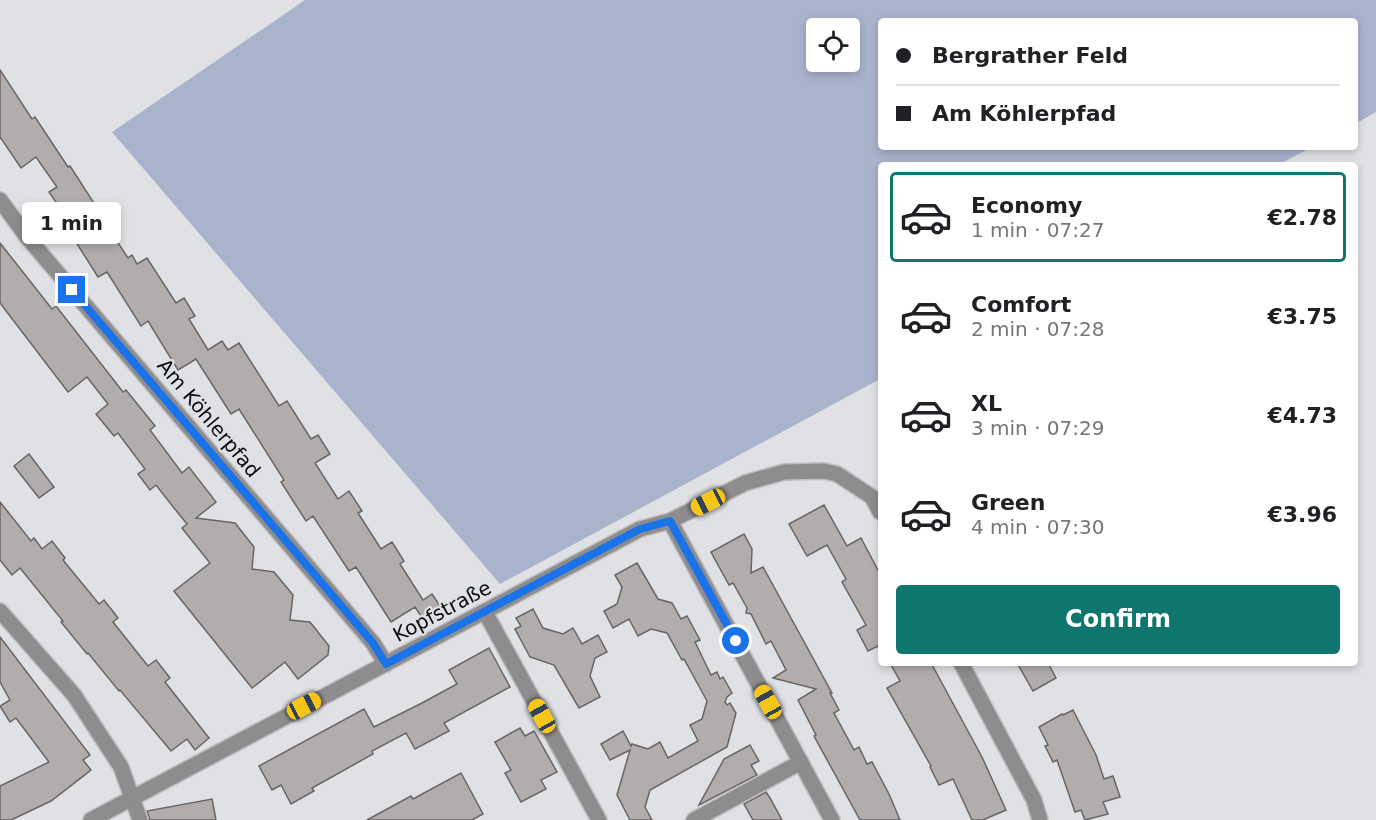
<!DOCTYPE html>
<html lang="en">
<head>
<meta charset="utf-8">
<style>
	body { margin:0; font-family:"DejaVu Sans",sans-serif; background:#f6f6f6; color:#202124; height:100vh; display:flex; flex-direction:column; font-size:22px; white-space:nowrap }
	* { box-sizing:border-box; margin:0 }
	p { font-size:20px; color:#757577 }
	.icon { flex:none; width:33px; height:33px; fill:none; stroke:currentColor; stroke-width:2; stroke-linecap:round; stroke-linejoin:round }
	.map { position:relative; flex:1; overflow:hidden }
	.details { position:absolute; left:878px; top:162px; width:480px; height:504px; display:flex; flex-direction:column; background:#fff; border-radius:6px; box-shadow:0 3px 9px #0003 }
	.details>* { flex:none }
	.hud { position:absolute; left:878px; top:18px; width:480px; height:132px; border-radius:6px; box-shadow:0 3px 9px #0003; display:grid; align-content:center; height:132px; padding:0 18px; background:#fff }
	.fabs { position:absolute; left:806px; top:18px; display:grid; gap:12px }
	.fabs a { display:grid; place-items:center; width:54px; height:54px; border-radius:6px; background:#fff; box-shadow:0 3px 9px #0003; font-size:30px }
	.end { position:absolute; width:27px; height:27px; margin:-14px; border:8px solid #1a73e8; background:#fff; box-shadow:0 0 0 3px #fff }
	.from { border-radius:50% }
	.bubble { position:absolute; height:42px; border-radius:6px; background:#fff; box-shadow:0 3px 9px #0003; font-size:20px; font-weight:700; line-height:42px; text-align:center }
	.car { position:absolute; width:18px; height:36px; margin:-18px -9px; border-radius:8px; box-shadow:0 0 4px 2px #0007; background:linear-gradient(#f5c518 24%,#345 0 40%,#f5c518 0 76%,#345 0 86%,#f5c518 0) }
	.hud b { display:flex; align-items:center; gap:21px; height:57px; font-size:22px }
	.hud b+b { border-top:2px solid #e0e0e0 }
	.hud i { width:15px; height:15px; background:#202124 }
	ul { padding:10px 0 0; list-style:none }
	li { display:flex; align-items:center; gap:18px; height:90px; margin:0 12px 9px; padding:0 6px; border:3px solid transparent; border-radius:6px }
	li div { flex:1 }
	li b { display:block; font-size:22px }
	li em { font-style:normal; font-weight:700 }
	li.active { border-color:#0f766e }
	li>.icon { width:54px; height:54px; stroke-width:1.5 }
	.primary-button { display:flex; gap:12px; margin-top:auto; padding:12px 18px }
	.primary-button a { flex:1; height:69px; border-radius:6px; background:#0f766e; color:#fff; font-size:24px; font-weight:700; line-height:69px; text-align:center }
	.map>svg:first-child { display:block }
</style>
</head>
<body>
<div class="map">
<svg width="1376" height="820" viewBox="0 0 1376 820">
	<rect width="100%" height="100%" fill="#dfe1e4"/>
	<path fill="#aab3cc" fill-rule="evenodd" d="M305 0H1376V112L1355 124 1354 21H880V147H1312L1278 165H880V379L500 584 112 132ZM816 28H849V62H816Z"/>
	<g fill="#b1adac" stroke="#686564" stroke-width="1.5">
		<path d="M0 70 32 119 35 117 68 167 70 166 99 211 102 209 113 227 109 229 128 258 132 255 137 264 147 258 176 303 184 298 195 316 189 319 208 350 222 341 228 350 239 343 279 406 287 401 311 439 318 435 330 454 315 463 338 499 349 491 362 511 358 513 381 549 392 542 404 561 400 564 423 600 432 594 446 615 427 625 415 607 391 622 356 567 349 571 313 516 306 521 281 482 284 480 239 409 231 414 196 359 178 370 148 321 141 326 107 272 98 277 69 231 66 233 52 209 58 205 49 192 57 187 36 157 21 168 0 137Z"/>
		<path d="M0 243 52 309 56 306 123 392 126 390 155 426 150 430 182 473 189 467 216 502 196 518 235 523 254 547 252 569 274 572 293 595 290 620 310 622 329 646 328 655 298 679 285 662 252 688 174 591 210 563 182 528 187 524 174 508 156 485 150 490 138 474 145 469 118 433 114 436 96 414 108 404 87 377 68 392 0 303Z"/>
		<path d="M29 454 54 487 39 498 14 466Z"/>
		<path d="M0 502 31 541 34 538 42 549 52 541 65 558 63 560 99 604 104 600 118 618 113 622 148 666 156 660 170 678 165 682 209 738 195 750 187 739 171 751 120 690 119 691 88 653 87 654 61 622 63 621 20 568 12 575 0 560Z"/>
		<path d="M824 505 847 546 861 538 880 574V651L878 646 868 651 857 630 866 625 842 582 846 579 827 545 807 556 789 524Z"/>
		<path d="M744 534 752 549 751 573 763 567 832 693H830L839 710 834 713 854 750 859 747 867 764 872 762 889 794 900 820H860L814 736 816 735 798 700 816 689 773 678 786 670 771 641 766 644 751 614 746 613 747 608 733 583 729 585 711 552Z"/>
		<path d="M637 563 658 599 672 603 681 619 687 616 700 640 695 642 711 675 717 672 720 679 723 677 732 693 727 697 725 702 727 705 730 703 736 713 727 747 650 790 645 807 652 820H630L617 795 630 750 610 760 601 744 623 731 631 746 632 744 648 749 660 742 668 758 698 741 690 725 702 719 707 701 684 659 682 660 667 633 651 629 638 636 629 619 613 628 604 611 617 604 622 587 615 575Z"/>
		<path d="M533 609 543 628 563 634 573 628 582 644 598 635 607 652 595 658 590 676 600 697 579 708 554 665 530 657 515 629 521 626 516 618Z"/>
		<path d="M0 637 90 755 83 760 91 770 51 801 11 820H0V786L49 762 16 718 10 722 0 706 10 700 0 682Z"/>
		<path d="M489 648 510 687 444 723 449 731 415 749 406 733 372 751 373 754 312 788 314 791 291 804 281 785 272 790 259 766 364 709 374 727 422 703 457 684 449 670Z"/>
		<path d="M890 663H931L982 757 1006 810 983 820H972L953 779 939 785 930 767 931 766 887 688 900 681Z"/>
		<path d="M1017 663H1048L1056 678 1033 691Z"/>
		<path d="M1073 710 1096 755 1104 779 1113 776 1120 797 1103 802 1108 814 1085 820 1081 810 1075 812 1057 760 1053 762 1045 746 1048 745 1039 727 1062 714 1063 715Z"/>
		<path d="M520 728 525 736 534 731 557 772 541 780 546 789 521 802 505 773 511 770 495 742Z"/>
		<path d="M750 745 759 761 751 765 757 775 699 805 724 759Z"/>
		<path d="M461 773 483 814 472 820H367L411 796 413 799Z"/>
		<path d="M766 792 770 798 782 820H753L744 804Z"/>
		<path d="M212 799 216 820H150L147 811Z"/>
	</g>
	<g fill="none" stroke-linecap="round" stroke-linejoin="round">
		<defs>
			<g id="minor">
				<path d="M0 200 27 237 373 643 386 664"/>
				<path d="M670 521 832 820"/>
				<path d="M0 611 74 695 121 767 140 820"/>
				<path d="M485 612 599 820"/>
				<path d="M961 663 1034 800 1040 820"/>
				<path d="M91 820 640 529 670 521 745 483 784 472 824 471 837 474 872 497 880 512"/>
				<path d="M694 820 801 762"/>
			</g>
		</defs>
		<use href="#minor" stroke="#bdbfc2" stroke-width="18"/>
		<use href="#minor" stroke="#8e8c8d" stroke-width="15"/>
	</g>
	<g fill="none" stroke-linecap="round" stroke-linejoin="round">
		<path stroke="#1a73e8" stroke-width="8" d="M72 290 373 643 386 664 640 529 670 521 736 641"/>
	</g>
	<g text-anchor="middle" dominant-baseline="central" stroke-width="4.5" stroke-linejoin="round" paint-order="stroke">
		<g font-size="20" fill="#0b0c0d" stroke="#dfe1e4">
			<text transform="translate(209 418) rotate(50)">Am Köhlerpfad</text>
			<text transform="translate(442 611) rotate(-28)">Kopfstraße</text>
		</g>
	</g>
</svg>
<div class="fabs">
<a><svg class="icon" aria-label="locate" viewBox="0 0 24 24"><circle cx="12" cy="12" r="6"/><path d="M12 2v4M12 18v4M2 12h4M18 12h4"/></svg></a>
</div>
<i class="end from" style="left:736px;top:641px"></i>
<i class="end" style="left:72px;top:290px"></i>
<div class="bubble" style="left:22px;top:202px;width:99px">1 min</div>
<i class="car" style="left:708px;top:502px;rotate:243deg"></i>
<i class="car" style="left:768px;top:702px;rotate:331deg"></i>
<i class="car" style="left:304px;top:706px;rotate:62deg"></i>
<i class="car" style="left:542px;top:716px;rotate:331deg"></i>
<div class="hud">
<b><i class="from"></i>Bergrather Feld</b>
<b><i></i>Am Köhlerpfad</b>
</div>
<section class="details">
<ul>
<li class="active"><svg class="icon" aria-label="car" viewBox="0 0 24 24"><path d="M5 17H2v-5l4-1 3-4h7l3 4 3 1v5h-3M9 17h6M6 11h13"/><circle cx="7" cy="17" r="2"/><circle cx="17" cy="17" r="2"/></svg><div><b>Economy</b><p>1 min · 07:27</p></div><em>€2.78</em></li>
<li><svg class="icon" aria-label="car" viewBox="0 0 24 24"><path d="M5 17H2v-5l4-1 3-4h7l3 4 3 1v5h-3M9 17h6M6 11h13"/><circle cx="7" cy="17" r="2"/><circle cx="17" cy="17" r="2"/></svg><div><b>Comfort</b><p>2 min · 07:28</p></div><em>€3.75</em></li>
<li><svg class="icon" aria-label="car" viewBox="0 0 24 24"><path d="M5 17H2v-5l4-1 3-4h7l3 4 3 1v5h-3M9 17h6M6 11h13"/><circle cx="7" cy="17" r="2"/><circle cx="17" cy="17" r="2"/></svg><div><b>XL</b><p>3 min · 07:29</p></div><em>€4.73</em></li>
<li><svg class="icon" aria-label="car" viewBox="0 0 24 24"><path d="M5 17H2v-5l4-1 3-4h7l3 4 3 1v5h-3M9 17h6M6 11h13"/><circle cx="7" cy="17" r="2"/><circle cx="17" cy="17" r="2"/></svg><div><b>Green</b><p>4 min · 07:30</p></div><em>€3.96</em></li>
</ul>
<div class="primary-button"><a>Confirm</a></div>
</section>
</div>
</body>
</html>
